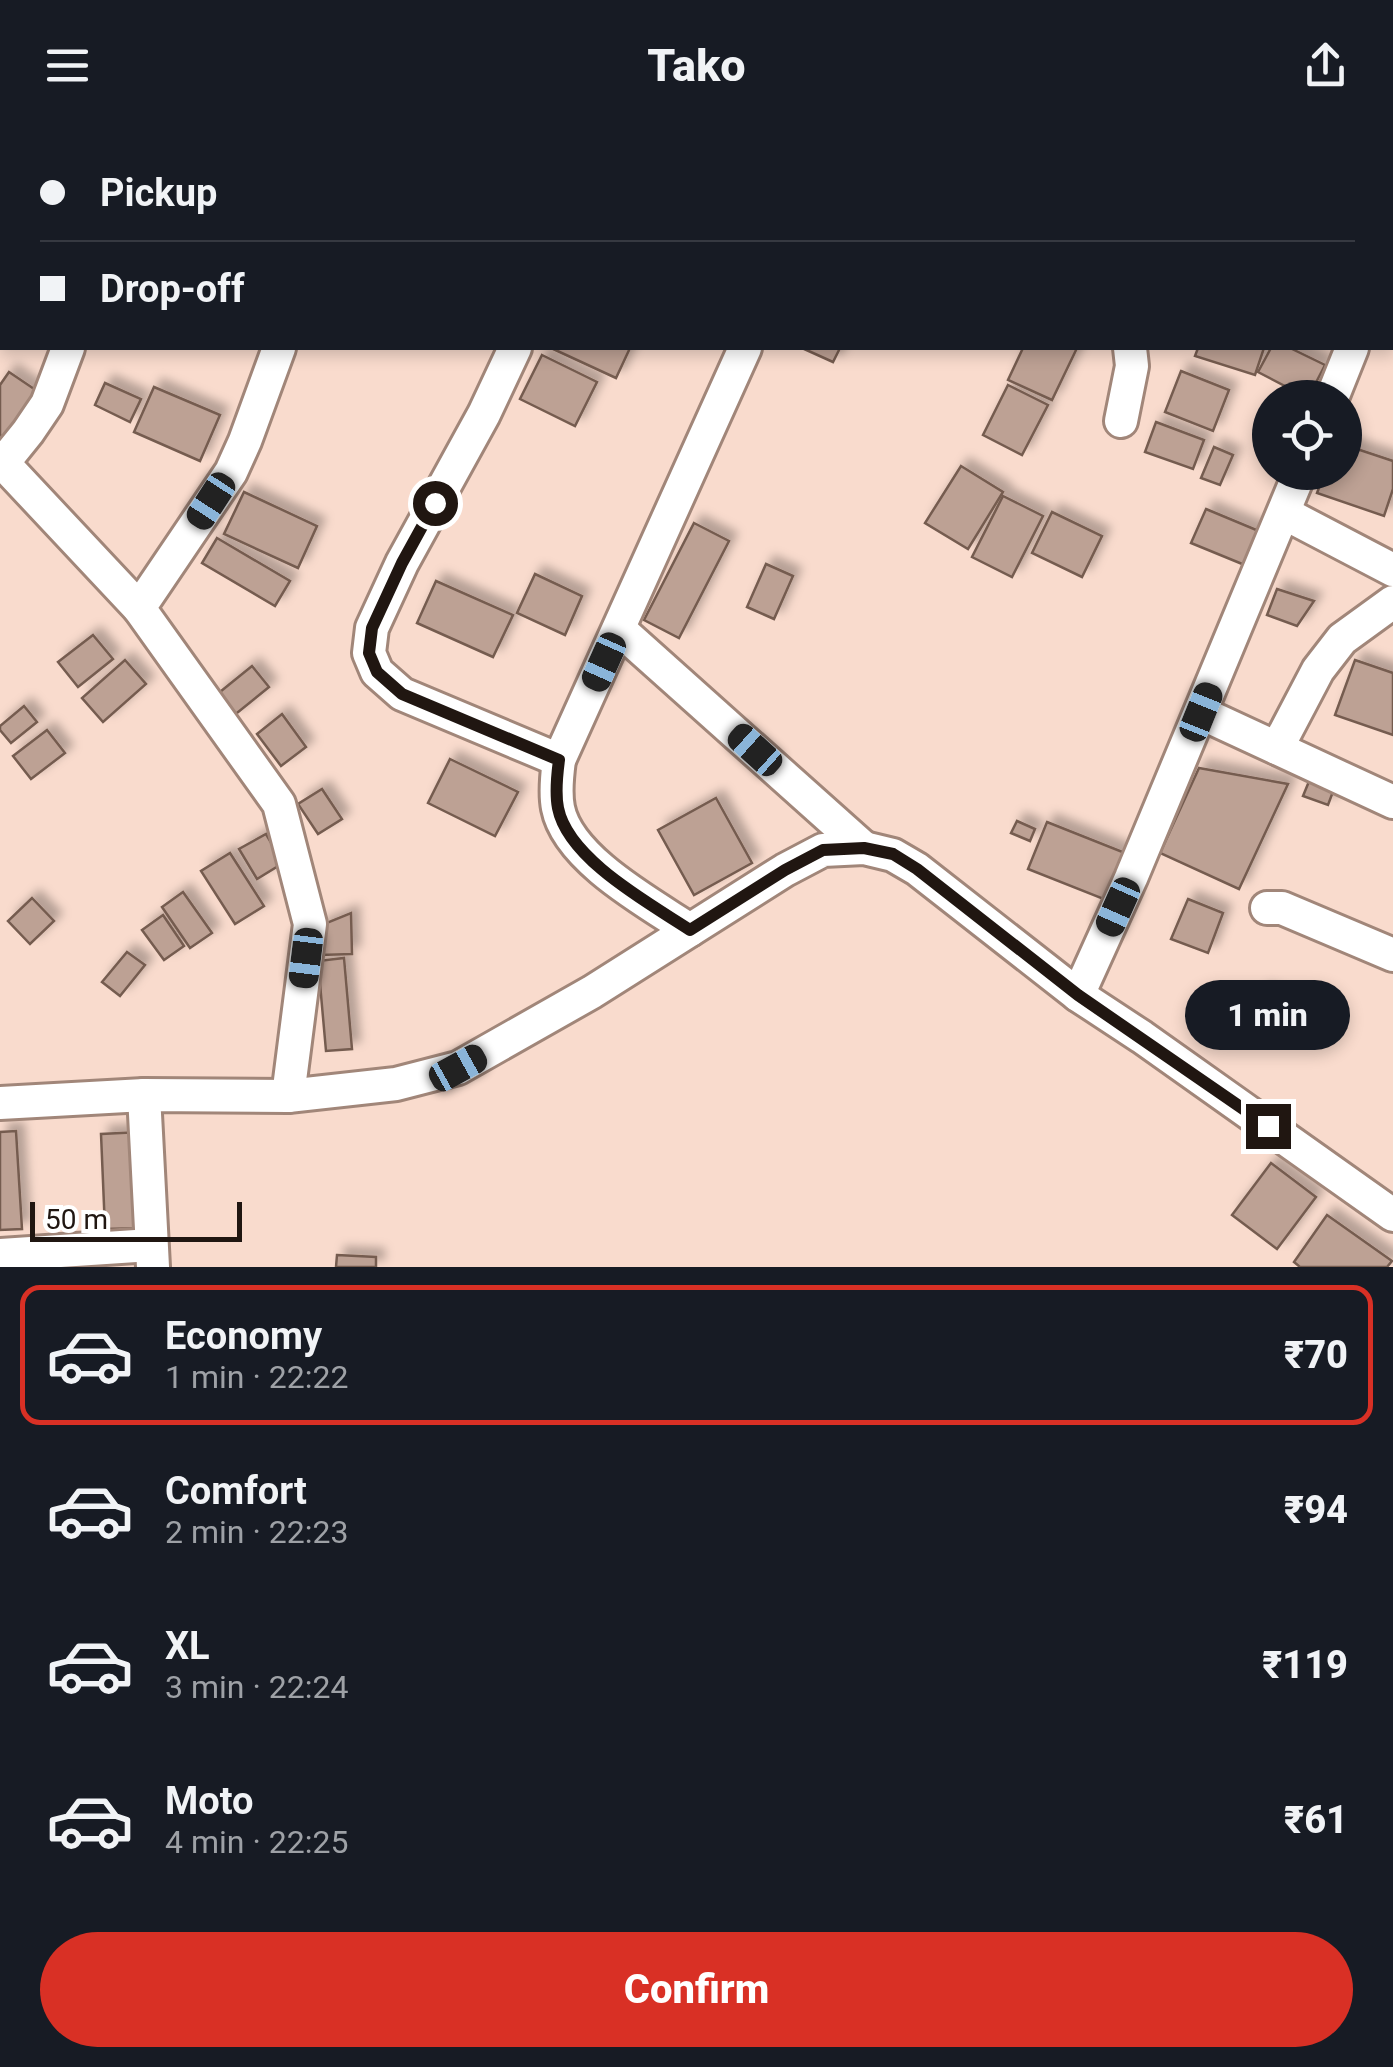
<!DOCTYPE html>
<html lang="en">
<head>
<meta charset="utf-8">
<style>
	body { margin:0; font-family:Roboto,sans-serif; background:#20242c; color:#f1f3f6; height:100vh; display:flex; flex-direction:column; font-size:38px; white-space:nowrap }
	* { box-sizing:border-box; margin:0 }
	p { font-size:32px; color:#9ea1a6 }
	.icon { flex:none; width:55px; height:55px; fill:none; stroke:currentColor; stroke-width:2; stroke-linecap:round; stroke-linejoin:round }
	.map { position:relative; height:1137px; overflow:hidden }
	.drawer { display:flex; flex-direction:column; background:#171b24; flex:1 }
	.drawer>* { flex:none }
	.hud { position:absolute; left:0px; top:0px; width:1395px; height:220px; box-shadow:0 5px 15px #0003; display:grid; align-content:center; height:220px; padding:0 40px; background:#171b24 }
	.controls { position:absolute; left:1252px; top:250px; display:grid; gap:20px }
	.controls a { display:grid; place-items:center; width:110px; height:110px; border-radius:50%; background:#171b24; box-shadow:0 5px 15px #0003; font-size:50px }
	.scale { position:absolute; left:30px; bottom:25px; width:212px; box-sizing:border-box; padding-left:10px; border:5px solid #201611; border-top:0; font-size:28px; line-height:35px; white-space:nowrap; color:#201611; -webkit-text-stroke:8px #fff; paint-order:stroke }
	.end { position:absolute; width:45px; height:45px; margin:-22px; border:12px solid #201611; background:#fff; box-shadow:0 0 0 5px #fff }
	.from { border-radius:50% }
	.bubble { position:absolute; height:70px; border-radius:35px; background:#171b24; box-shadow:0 5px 15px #0003; font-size:32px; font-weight:800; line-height:70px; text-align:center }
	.car { position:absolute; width:30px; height:60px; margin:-30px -15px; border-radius:12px; box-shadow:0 0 8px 2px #0007; background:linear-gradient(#222 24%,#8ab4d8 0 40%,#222 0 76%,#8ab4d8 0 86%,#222 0) }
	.hud b { display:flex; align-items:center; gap:35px; height:95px; font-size:38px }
	.hud b+b { border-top:2px solid #363941 }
	.hud i { width:25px; height:25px; background:#f1f3f6 }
	ul { padding:18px 0 0; list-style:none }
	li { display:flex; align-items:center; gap:30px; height:140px; margin:0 20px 15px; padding:0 20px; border:5px solid transparent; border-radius:20px }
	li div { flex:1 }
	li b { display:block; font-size:38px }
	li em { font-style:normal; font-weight:800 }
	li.selected { border-color:#d93025 }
	li>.icon { width:90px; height:90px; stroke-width:1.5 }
	.action { display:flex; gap:20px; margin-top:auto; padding:20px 40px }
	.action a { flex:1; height:115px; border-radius:60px; background:#d93025; color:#fff; font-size:40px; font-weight:800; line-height:115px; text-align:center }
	header { display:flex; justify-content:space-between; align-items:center; height:130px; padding:0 40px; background:#171b24; font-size:45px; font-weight:800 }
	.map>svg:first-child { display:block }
</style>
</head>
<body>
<header><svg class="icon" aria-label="menu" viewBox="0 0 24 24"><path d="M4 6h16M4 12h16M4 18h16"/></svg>Tako<svg class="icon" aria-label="share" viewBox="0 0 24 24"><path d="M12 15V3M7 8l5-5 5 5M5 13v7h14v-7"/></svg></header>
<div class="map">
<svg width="1393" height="1137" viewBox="0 0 1393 1137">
	<defs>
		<filter id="shadow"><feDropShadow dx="8" dy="-8" stdDeviation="5" flood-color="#0004"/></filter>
	</defs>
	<rect width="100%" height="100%" fill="#f9dbcd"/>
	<g fill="#bda194" stroke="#755c50" stroke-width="2.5" filter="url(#shadow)">
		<path d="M551 218H630L616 248Z"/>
		<path d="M802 218H840L833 232Z"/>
		<path d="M1023 218H1077L1052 270 1008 250Z"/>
		<path d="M1198 218H1264L1255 245 1195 226Z"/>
		<path d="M1271 218H1290L1325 235 1308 268 1258 242Z"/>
		<path d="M542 225 597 252 575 296 520 269Z"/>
		<path d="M1181 241 1229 260 1213 301 1165 282Z"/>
		<path d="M9 242 46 267 13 314 0 305V255Z"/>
		<path d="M105 253 141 269 130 292 95 275Z"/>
		<path d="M1008 255 1048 275 1022 325 983 305Z"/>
		<path d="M154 257 220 285 200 331 134 302Z"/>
		<path d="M1156 292 1204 310 1193 339 1145 322Z"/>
		<path d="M1345 315 1393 331V359L1384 386 1317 363 1325 342H1345Z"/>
		<path d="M1214 317 1233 325 1220 355 1201 348Z"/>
		<path d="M961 336 1003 362 968 419 925 393Z"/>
		<path d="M244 362 317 396 298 438 224 404Z"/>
		<path d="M1003 366 1043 386 1012 447 972 427Z"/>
		<path d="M1206 379 1266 404 1252 438 1191 413Z"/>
		<path d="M1052 382 1102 406 1082 447 1032 423Z"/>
		<path d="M694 393 729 411 679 508 644 490Z"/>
		<path d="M217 408 290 451 275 476 202 433Z"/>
		<path d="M766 434 793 446 774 489 747 477Z"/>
		<path d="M535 444 582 466 565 505 517 483Z"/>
		<path d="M436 451 513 485 493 527 417 493Z"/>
		<path d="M1277 459 1314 471 1297 496 1267 485Z"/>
		<path d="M93 505 113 529 78 557 58 532Z"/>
		<path d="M125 530 146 554 103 592 82 568Z"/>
		<path d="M1355 530 1393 543V605L1335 585Z"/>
		<path d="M252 536 269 557 232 587 215 566Z"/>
		<path d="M24 576 37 592 11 613 0 600V596Z"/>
		<path d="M282 584 306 617 281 636 257 604Z"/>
		<path d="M47 600 65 623 31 649 13 626Z"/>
		<path d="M450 629 518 662 495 706 428 673Z"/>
		<path d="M1199 638 1288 654 1239 759 1160 723Z"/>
		<path d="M1310 649 1334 659 1328 675 1303 666Z"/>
		<path d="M322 659 342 689 318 704 298 674Z"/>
		<path d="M716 668 752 733 694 765 658 700Z"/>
		<path d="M1017 691 1035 699 1030 711 1011 703Z"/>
		<path d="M1047 692 1125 723 1106 770 1028 739Z"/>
		<path d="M266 704 283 733 257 749 239 719Z"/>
		<path d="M230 723 264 776 235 794 201 741Z"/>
		<path d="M183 762 212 803 190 818 162 777Z"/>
		<path d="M32 768 54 791 30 814 8 791Z"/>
		<path d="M1188 769 1223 783 1208 823 1171 809Z"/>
		<path d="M351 783 352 824 320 825 319 796Z"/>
		<path d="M163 785 184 816 164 830 142 800Z"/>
		<path d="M127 822 145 835 120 866 102 852Z"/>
		<path d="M344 828 352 919 326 921 318 831Z"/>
		<path d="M1262 862 1294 874 1281 911 1248 899Z"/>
		<path d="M16 1001 22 1099 0 1100V1002Z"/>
		<path d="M141 1002 146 1098 105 1099 101 1004Z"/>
		<path d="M1271 1033 1316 1067 1277 1119 1232 1085Z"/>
		<path d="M1327 1085 1392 1131 1387 1137H1300L1294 1132Z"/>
		<path d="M337 1125 376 1127V1137H336Z"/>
	</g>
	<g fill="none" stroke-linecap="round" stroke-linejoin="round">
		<defs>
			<g id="street">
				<path d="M1037 0 1043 2"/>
				<path d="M158 2 159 0"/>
				<path d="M381 2 382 0"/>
				<path d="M618 2 620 0"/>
				<path d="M842 2 843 0"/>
				<path d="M1101 2 1102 0"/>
				<path d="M1392 126 1393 125"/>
				<path d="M1392 160H1393"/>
				<path d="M279 218 245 311 231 342 139 478 279 674 310 794 288 966"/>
				<path d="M515 218 484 284 402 433 372 498 369 523 377 542 402 564 559 630"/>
				<path d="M1332 268 1352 218"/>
				<path d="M1121 291 1132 236 1130 218"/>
				<path d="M0 331 3 333 28 302 47 274 68 218"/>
				<path d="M0 336 3 333 139 478"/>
				<path d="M1284 383 1393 440"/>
				<path d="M619 499 864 718"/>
				<path d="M1201 583 1393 672"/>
				<path d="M1277 618 1318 540 1342 509 1393 472"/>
				<path d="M1267 778H1282L1393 825"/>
				<path d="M690 800C649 773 568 729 558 678 555 663 557 645 559 630L745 218"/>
				<path d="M1078 865 1131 748 1300 342"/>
				<path d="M144 965 153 1137"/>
				<path d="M0 973 144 965 288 966 396 954 458 938 592 862 785 740 823 720 864 718 893 725 917 739 1078 865 1142 907 1393 1085"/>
				<path d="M0 1125 151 1115"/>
			</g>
		</defs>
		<use href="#street" stroke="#a18679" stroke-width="38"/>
		<use href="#street" stroke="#fff" stroke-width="32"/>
	</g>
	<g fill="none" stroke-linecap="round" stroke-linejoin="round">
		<path stroke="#201611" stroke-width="12" d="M435 373 402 433 372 498 369 523 377 542 402 564 559 630C557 645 555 663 558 678 568 729 649 773 690 800L785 740 823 720 864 718 893 724 917 739 1078 865 1268 996"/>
	</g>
</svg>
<div class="controls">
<a><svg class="icon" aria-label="locate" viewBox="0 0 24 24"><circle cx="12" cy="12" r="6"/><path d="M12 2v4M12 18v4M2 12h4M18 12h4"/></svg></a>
</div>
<div class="scale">50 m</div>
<i class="end from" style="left:435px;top:373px"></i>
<i class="end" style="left:1268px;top:996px"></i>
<div class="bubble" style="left:1185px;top:850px;width:165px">1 min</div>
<i class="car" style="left:211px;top:371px;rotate:213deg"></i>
<i class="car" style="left:604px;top:532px;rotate:204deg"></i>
<i class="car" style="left:1201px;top:582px;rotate:22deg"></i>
<i class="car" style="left:755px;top:620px;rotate:312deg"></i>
<i class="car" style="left:1118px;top:777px;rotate:204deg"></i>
<i class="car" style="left:306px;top:828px;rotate:187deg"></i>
<i class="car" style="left:458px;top:938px;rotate:61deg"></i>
<div class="hud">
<b><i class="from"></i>Pickup</b>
<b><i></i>Drop-off</b>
</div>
</div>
<section class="drawer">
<ul>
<li class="selected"><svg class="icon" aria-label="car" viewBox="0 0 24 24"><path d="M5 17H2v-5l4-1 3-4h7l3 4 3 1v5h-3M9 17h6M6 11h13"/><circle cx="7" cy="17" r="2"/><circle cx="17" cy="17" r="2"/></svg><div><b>Economy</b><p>1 min · 22:22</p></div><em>₹70</em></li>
<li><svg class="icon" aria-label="car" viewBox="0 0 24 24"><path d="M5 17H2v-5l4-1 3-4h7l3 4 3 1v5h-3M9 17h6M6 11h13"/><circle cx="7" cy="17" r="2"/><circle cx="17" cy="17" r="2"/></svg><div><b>Comfort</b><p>2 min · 22:23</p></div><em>₹94</em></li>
<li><svg class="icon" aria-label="car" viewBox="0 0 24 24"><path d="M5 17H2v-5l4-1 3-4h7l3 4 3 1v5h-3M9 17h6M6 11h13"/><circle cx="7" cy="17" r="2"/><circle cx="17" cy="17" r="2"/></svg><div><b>XL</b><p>3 min · 22:24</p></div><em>₹119</em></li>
<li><svg class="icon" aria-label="car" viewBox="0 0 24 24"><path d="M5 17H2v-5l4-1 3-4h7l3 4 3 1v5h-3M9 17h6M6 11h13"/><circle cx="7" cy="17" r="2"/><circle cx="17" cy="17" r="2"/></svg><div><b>Moto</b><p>4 min · 22:25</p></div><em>₹61</em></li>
</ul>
<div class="action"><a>Confirm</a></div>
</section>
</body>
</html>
